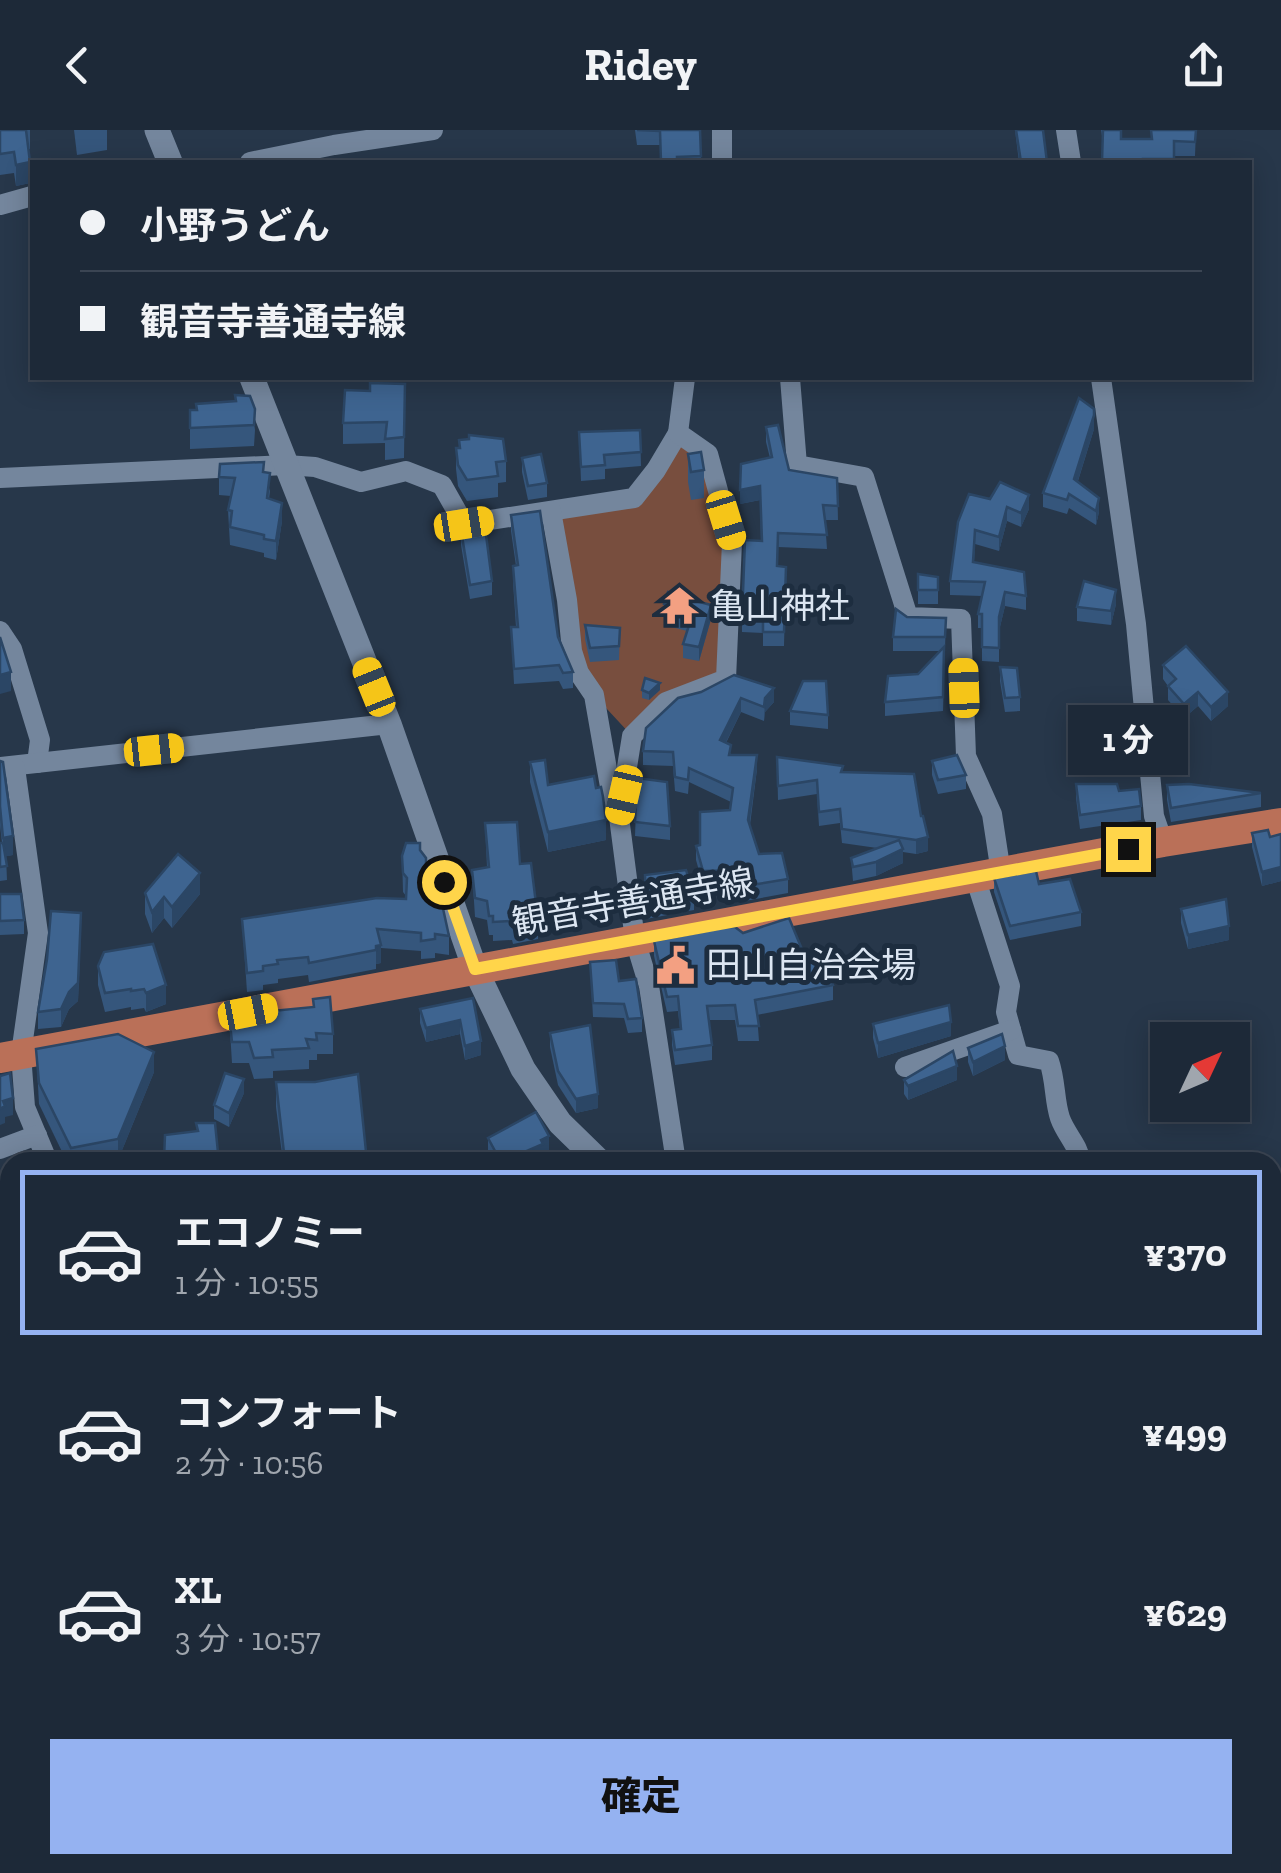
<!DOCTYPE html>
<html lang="ja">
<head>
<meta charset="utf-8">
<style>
	body { margin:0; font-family:"Zilla Slab","Noto Sans JP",serif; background:#2a3543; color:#f1f3f6; height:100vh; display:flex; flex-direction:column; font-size:38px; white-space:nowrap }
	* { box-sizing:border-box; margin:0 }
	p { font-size:32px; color:#a0a6ae }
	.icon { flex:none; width:55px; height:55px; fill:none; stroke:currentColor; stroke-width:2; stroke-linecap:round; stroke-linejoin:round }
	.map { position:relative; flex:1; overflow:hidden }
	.panel { position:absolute; left:0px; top:1022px; width:1282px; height:722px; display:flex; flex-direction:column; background:#1d2938; border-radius:30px 30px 0 0; box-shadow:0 5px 25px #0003,0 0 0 2px #3b4553 }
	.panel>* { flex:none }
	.banner { position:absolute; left:30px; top:30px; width:1222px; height:220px; border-radius:0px; box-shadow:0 5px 25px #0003,0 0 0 2px #3b4553; display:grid; align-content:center; height:220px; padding:0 50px; background:#1d2938 }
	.needle { width:65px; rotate:46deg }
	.buttons { position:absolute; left:1150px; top:892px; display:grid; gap:20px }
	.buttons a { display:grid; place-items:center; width:100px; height:100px; border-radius:0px; background:#1d2938; box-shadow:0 5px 25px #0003,0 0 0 2px #3b4553; font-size:50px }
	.end { position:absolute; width:45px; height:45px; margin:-22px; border:12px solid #ffd54a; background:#111; box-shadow:0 0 0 5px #111 }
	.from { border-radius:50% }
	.bubble { position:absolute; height:70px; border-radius:0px; background:#1d2938; box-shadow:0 5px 25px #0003,0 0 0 2px #3b4553; font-size:32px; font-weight:800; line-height:70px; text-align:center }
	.car { position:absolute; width:30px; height:60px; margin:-30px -15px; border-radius:12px; box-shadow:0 0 8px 2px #0007; background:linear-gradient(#f5c518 24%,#345 0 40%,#f5c518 0 76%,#345 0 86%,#f5c518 0) }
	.banner b { display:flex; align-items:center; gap:35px; height:95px; font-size:38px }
	.banner b+b { border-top:2px solid #3b4553 }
	.banner i { width:25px; height:25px; background:#f1f3f6 }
	ul { padding:18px 0 0; list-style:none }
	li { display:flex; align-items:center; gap:30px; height:165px; margin:0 20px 15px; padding:0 30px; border:5px solid transparent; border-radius:0px }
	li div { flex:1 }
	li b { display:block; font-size:38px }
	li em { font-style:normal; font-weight:800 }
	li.active { border-color:#95b2f1 }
	li>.icon { width:90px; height:90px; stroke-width:1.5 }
	.primary-button { display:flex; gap:20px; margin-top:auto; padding:20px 50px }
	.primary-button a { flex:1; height:115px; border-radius:0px; background:#95b2f1; color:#111; font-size:40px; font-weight:800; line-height:115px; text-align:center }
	header { display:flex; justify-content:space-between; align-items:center; height:130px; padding:0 50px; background:#1d2938; font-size:45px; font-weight:800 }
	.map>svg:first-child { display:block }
</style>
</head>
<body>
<header><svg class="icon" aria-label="back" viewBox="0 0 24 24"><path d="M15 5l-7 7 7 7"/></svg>Ridey<svg class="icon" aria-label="share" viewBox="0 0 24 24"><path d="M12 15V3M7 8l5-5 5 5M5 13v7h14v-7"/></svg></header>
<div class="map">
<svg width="1281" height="1743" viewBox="0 0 1281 1743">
	<rect width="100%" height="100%" fill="#27374a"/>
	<path fill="#784e3e" d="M678 303 708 324 732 412 726 549 632 606 594 565 579 543 551 381 634 367Z"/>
	<path fill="#284d77" stroke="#5e7b9c" stroke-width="2.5" d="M1273 1113 1281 1118V1444L1272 1435Z"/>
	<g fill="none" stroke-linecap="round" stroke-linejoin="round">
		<g stroke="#74869d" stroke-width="20">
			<path d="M722 0V32"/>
			<path d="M1066 0 1071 32"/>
			<path d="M250 32 334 15 433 0"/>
			<path d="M0 75 32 66"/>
			<path d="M790 248 797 335 864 347 908 487 961 489 966 626 992 684 1001 743"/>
			<path d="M1101 248 1136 494 1154 686 1163 712"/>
			<path d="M0 348 286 335 315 337 361 352 406 341 442 355 464 394 634 368 656 340 678 303"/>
			<path d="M551 381 567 470 572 521 579 543 594 565 612 668 617 684"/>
			<path d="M0 501 12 519 40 610 37 633"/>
			<path d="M0 637 389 594"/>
			<path d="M15 638 38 803 21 924 25 977 48 1032"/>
			<path d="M975 747 1010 856 1006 882 1018 925 1049 931C1056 951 1054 970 1060 988 1066 1005 1078 1014 1081 1032"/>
			<path d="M905 937 1011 900"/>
			<path d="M0 1019 37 1005"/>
			<path d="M676 1032 649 856 635 810 619 687 632 606 666 572 726 549 732 412 708 324 678 303 685 248"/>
			<path d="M0 1084 10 1082"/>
			<path d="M0 1162 10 1226"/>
			<path d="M0 1280 10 1279"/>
			<path d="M1272 1712 1281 1717"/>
			<path d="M0 1718 10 1716"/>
			<path d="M69 1735V1743"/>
			<path d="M680 1735 682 1743"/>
			<path d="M1060 1735 1075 1743"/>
			<path d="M614 1743 618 1735"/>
		</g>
		<g stroke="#74869d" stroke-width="25">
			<path d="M157 0 170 32"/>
			<path d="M252 248 389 594 475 839 523 939 560 993 600 1032"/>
			<path d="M1092 1735 1095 1743"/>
		</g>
		<path stroke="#ba7058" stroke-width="30" d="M0 928 1163 712 1281 693"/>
	</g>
	<g fill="#35567c">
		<path d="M0 0H30V19H28L30 53 16 56 14 43 0 45Z"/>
		<path d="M74 0H107V20L77 25Z"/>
		<path d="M635 0H700L701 32H660V15H637Z"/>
		<path d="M1015 0H1043L1047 32H1019Z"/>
		<path d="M1101 0H1121V9H1151V0H1196L1195 26H1174V32H1087L1102 31 1103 12Z"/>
		<path d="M405 254 404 328 385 330V313L343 314V293L370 261Z"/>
		<path d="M235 265 250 266 255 300 254 316 190 319V280H196L235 271Z"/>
		<path d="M766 297 789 340 837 348 838 390H825L827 419 778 417V436L786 437 784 516H763V503L742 502V488L761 411 760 370 740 374 770 328 766 312Z"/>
		<path d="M1094 299 1078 351 1099 382 1096 395 1069 378 1067 384 1043 377V363Z"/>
		<path d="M640 300 641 336 605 339V349L581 351 579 302Z"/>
		<path d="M459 310 506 331V352L498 353V367L467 371 458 356 456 339V318H459Z"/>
		<path d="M688 324 704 340V368L691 370 688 352Z"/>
		<path d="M522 328 547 353V367L528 370 522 342Z"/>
		<path d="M264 342 270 361 269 369 282 391 276 430 264 427V423L230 415 228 380 231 366 219 365V347Z"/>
		<path d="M969 364 1029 379 1021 397 1007 391 999 421 975 414 974 432 1026 466V480L1005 476 999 501V532L982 531V498H978V484L982 466 950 465V451Z"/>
		<path d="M511 385 573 542V558L563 559 559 551 514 554 511 497H516L513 452V436H516L511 401Z"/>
		<path d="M461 400 492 451V465L470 469 461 415Z"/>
		<path d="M918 444 938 447V474H918Z"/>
		<path d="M685 468 711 489 699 531 683 528V514L687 501 668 496V490L664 488V474Z"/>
		<path d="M1116 474 1111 495 1077 491V477Z"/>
		<path d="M907 487 946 488 943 581 885 586V572L918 544 940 521H893V507Z"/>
		<path d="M585 495 620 498 619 530 590 532 585 509Z"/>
		<path d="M1163 535 1228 576 1211 591 1198 576 1184 588 1168 570V556L1163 549Z"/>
		<path d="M1000 537 1020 567V581L1005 582 1000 551Z"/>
		<path d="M642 560H660L649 570 642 568Z"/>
		<path d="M701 562 774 572 765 582 764 591 741 582 726 613 731 625 757 639 750 695 759 724 788 749V763L745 771V754L703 755 696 730V716L700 715 730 680 731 672 689 652 688 664 675 661 673 636 643 635V621Z"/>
		<path d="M790 581 828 585V599L790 595Z"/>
		<path d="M1161 601 1183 626V640L1163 639Z"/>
		<path d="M777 627 843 642 921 686 928 721 916 724 903 722V733L876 746 853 751 851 728 877 718 842 713 840 693 819 696 817 664 778 670Z"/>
		<path d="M0 631 13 725 6 726 7 750 0 751V713H2L0 695Z"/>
		<path d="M932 631 966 645V659L938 664 932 645Z"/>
		<path d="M530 632 548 655 606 710 548 722 530 652Z"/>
		<path d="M637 648 670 696V710L635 706Z"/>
		<path d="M1076 654 1119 661 1141 676V690L1080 699 1076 668Z"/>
		<path d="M1167 655 1261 663V677L1171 692 1167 670Z"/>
		<path d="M485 693 520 734 538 790V809L513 814 512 810 493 811V805H489L487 790 475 787 472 740 487 737Z"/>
		<path d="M1252 703 1270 707 1281 704V751L1262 756 1252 717Z"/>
		<path d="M420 720 426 749 449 806V825L435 823V828L421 829V821L381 818V833L376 834V839L309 852 308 845 278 849V853L263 855V860L247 862 242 789 406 769V766L403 762 402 726Z"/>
		<path d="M645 745 694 766V780L646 789Z"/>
		<path d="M994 748 1039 754 1081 782V796L1010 810 994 762Z"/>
		<path d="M145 763 200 764 172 798 164 788 152 803 145 784Z"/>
		<path d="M0 764 24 790V804L0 805Z"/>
		<path d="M1181 779 1229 810 1188 819 1181 793Z"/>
		<path d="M81 801 78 871 69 879 61 897 38 899V882Z"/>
		<path d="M743 803 806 829 833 855V870L757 885 759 911H738L735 890H709L712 915V930L675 935 672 915V900L680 899 678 881 667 882 654 826V811Z"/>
		<path d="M104 822 166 874 146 882 144 878 131 880V877L105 882 98 855V836Z"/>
		<path d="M590 832 619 851 642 888V902L628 903 624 888 593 887Z"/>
		<path d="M473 868 481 925 465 930 460 904 426 912 420 893V879Z"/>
		<path d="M313 869 333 904V924H317V930H309V939L273 941V948L254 949 249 933H232L229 885 313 877Z"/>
		<path d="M873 894 951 906 878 928 873 908Z"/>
		<path d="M550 903 598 978 576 983 558 955 550 917Z"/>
		<path d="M968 918 1005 930 973 946 968 932Z"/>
		<path d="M36 919 154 942 118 1030 105 1032H67L39 974Z"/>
		<path d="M904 950H957L908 970 904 964Z"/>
		<path d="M276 952 367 1032H283L276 977Z"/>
		<path d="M244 963 229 997 214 989V975Z"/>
		<path d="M488 1008 549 1027 543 1030V1032H490L488 1029Z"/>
		<rect x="762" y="1735" width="26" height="8"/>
	</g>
	<g fill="#2b4665">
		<path d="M30 32V53L16 56V35Z"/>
		<path d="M1094 285V299L1074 363V349Z"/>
		<path d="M760 356V370L740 374V360Z"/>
		<path d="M1029 365V379L1021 397V383Z"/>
		<path d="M1099 368V382L1096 395V381Z"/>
		<path d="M282 373V391L276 430V411Z"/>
		<path d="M1007 377V391L999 421V407Z"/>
		<path d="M1116 460V474L1111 495V481Z"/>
		<path d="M1005 462V476L999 501V532V487Z"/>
		<path d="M711 475V489L699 531V517Z"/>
		<path d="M11 542V561L0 564V545Z"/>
		<path d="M660 553V560L649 570V563Z"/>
		<path d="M774 558V572L765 582 764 591 765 568Z"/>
		<path d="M1198 562V576L1184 588V574Z"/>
		<path d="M1228 562V576L1211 591V577Z"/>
		<path d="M741 568V582L720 624V610Z"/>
		<path d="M757 625V639L748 704V690Z"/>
		<path d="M606 690V710L548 722V702Z"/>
		<path d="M13 706V725L3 727V708Z"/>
		<path d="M928 707V721L916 724V710Z"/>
		<path d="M903 719V733L876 746V732Z"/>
		<path d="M1281 737V751L1262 756V742Z"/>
		<path d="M200 743V764L172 798V777Z"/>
		<path d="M164 767V788L152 803V782Z"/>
		<path d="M81 783 78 871 69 879 61 897V879Z"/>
		<path d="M1229 796V810L1188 819V805Z"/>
		<path d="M381 815V833L376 834V816Z"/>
		<path d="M166 855V874L146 882V863Z"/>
		<path d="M460 890V904L426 912V898Z"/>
		<path d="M951 892V906L878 928V913Z"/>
		<path d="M481 911V925L465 930V916Z"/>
		<path d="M1005 916V930L973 946V932Z"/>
		<path d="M154 922V942L118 1030V1009Z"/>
		<path d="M957 936V950L908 970V956Z"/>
		<path d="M244 949V963L229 997V983Z"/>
		<path d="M598 964V978L576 983V969Z"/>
		<path d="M13 968V985L5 987V993L0 995V1002V979L3 971Z"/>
		<path d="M549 1006V1027L543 1030V1032H501Z"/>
	</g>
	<g fill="#3e6490" stroke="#2b4665" stroke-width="2.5">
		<path d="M0 0H26L30 32 16 35 14 22 0 24Z"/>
		<path d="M637 0H700L701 26 677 27V32H661L660 1Z"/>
		<path d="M1016 0H1043L1047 32H1021Z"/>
		<path d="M1103 0H1121V9H1152L1151 0H1196L1195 12 1174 11V29H1143V32H1087L1102 31Z"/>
		<path d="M370 253 405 254 404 307 385 309 387 292 343 293 345 260 370 261Z"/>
		<path d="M235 265 250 266 255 279 254 295 190 298V280H197L196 274 236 271Z"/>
		<path d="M1079 268 1094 279V285L1074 349 1099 368 1096 381 1069 364 1067 370 1043 363Z"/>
		<path d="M778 295 789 340 837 348 838 376 823 375 827 405 778 403 777 436 786 437 784 502H763V489L742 488 745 410 762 411 760 356 740 360 741 334 772 327 766 297Z"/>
		<path d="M640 300 641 322 604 325 605 335 581 337 579 302Z"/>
		<path d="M469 305 503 309 506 331 496 332 498 346 467 350 458 335 456 318H460L459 310 469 309Z"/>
		<path d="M701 322 704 340 691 342 688 324Z"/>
		<path d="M541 324 547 353 528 356 522 328Z"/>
		<path d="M264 332 263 342 270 343 267 368 282 373 276 411 264 409V405L230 397 232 381 228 380 235 348 219 347 220 334Z"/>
		<path d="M1000 352 1029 365 1021 383 1007 377 999 407 975 400 973 432 1024 442 1026 466 1005 462 999 487V518L982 517V484H978L985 452 950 451 958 392 969 364 990 369Z"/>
		<path d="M540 381 558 507 573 542 563 543 559 535 514 539 511 497H518L513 436 518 435 511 385Z"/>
		<path d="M485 397 492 451 470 455 461 400Z"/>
		<path d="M918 444 938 447V460H918Z"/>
		<path d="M1084 451 1116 460 1111 481 1077 477Z"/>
		<path d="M668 462 685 466 684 468 711 475 699 517 683 514 691 489 668 482 670 476 664 474Z"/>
		<path d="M896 479 907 487 946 488 945 507H893Z"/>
		<path d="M585 495 620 498 619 516 590 518Z"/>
		<path d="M0 507 11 542 0 545Z"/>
		<path d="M1186 516 1228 562 1211 577 1198 562 1184 574 1168 556 1176 549 1163 535Z"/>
		<path d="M944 517 943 567 885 572 888 546 918 544Z"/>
		<path d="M1000 537 1017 538 1020 567 1005 568Z"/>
		<path d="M734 545 774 558 765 568 764 577 741 568 720 610 731 615 729 625H757L748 690 759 724 782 723 788 749 745 756V740L703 741 696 716 700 715V682L730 680 733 658 689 638 688 650 675 647 673 622 643 621 646 598 678 568 701 562Z"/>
		<path d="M645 548 660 553 649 563 642 560Z"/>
		<path d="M803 551H826L828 585 790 581Z"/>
		<path d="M1181 596 1183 626 1163 625 1161 601Z"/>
		<path d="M957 625 966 645 938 650 932 631Z"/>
		<path d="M777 627 843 636 841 642 914 644 921 686H923L928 707 916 710 842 699 840 679 819 682 817 650 778 656Z"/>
		<path d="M545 630 548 655 594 646 596 658 601 657 603 667 606 690 548 702 530 632Z"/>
		<path d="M0 631 3 632 13 706 3 708 0 676Z"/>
		<path d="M637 648 667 652 670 696 635 692Z"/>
		<path d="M1076 654H1117L1119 661 1139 659 1141 676 1080 685Z"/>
		<path d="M1189 654 1261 663 1171 678 1167 655Z"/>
		<path d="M517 692 520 734 531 733 538 790 513 795 512 791 493 792V786H489L487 771 475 768 472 740 489 737 485 693Z"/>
		<path d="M1268 700 1270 707 1281 704V737L1262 742 1252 703Z"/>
		<path d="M899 710 903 719 876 732 853 737 851 728Z"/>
		<path d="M0 713H3L7 736 0 737Z"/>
		<path d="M406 713H420V720L426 728V749L436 758V774H442L449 806 435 804V809L421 811V803L377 799 381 815 376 816V820L309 833 308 827 277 830 278 834 263 836V841L247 843 242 789 377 768 406 769 407 748 403 743 402 726Z"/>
		<path d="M178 724 200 743 172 777 164 767 152 782 145 763Z"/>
		<path d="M686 740 694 766 646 775 645 745Z"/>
		<path d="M1036 741 1039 754 1070 749 1081 782 1010 796 994 748Z"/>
		<path d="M0 764H21L24 790 0 791Z"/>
		<path d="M1226 769 1229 796 1188 805 1181 779Z"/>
		<path d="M51 781 81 783 78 853 69 862 61 879 38 882 47 829Z"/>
		<path d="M789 788 806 829 824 826 833 855 755 870 759 896H738L735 875 707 876 712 915 675 920 672 900 681 899 678 866 667 867 654 811 727 797H735L743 803Z"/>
		<path d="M153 814 166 855 146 863 144 859 131 861V859L105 863 98 836 104 822Z"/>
		<path d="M616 830 619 851 636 849 642 888 628 889 624 874 593 873 590 832Z"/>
		<path d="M330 867 333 904 316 903 317 910 306 909 309 918 272 920 273 927 254 928 249 912H232L229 885 314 877 313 869Z"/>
		<path d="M473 868 481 911 465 916 460 890 426 898 420 879Z"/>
		<path d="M949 875 951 892 878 913 873 894Z"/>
		<path d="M590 895 598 964 576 969 558 941 550 903Z"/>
		<path d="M118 904 154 922 118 1009 71 1018 39 953 36 919Z"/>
		<path d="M1002 904 1005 916 973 932 968 918Z"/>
		<path d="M953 921 957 936 908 956 904 950Z"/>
		<path d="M10 943 13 968 3 971 5 976 0 979V946Z"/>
		<path d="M225 943 244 949 229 983 214 975Z"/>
		<path d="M358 944 367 1031 285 1032 276 952H315Z"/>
		<path d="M536 982 549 1006 541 1010 543 1014 501 1032 488 1008Z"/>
		<path d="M196 993H215L219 1032H159V1029H164L165 1005 198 1001Z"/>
		<path d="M766 1735H788L782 1743H776Z"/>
		<path d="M1248 1735H1253L1256 1743H1229L1228 1736Z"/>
	</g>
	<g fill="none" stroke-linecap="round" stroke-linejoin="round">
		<path stroke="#ffd54a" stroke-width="12" d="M444 752 475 839 1128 719"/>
	</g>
	<defs>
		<symbol id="temple-bare" viewBox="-9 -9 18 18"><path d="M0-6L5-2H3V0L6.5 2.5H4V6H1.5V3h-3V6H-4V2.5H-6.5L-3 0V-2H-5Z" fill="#f3a082" stroke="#1d2d3f" stroke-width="2.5" paint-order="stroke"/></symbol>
		<symbol id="civic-bare" viewBox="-9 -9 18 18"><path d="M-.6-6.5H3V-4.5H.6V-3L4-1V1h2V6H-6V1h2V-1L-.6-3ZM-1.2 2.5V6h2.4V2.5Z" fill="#f3a082" stroke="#1d2d3f" stroke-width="2.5" paint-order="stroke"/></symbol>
	</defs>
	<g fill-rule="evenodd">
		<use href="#temple-bare" x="652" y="448" width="55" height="55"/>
		<use href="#civic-bare" x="648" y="808" width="55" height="55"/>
	</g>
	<g text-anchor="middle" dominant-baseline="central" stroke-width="10" stroke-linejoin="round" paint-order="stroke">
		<g font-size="35" fill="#dce6f2" stroke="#1d2d3f" text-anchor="start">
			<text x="710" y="476">亀山神社</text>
			<text x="706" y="835">田山自治会場</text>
		</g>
		<g font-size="35" fill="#dce6f2" stroke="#1d2d3f">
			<text transform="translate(633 772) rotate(-10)">観音寺善通寺線</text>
		</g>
	</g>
</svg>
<div class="buttons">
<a><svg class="needle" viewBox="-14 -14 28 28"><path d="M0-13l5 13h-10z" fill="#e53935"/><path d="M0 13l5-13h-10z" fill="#a0a6ae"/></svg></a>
</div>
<i class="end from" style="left:444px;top:752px"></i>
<i class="end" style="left:1128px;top:719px"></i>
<div class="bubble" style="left:1068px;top:575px;width:120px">1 分</div>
<i class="car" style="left:726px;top:390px;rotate:163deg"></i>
<i class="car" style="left:464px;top:394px;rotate:81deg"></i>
<i class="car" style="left:374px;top:557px;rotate:338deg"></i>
<i class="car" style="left:964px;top:558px;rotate:358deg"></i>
<i class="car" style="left:154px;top:620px;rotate:84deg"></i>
<i class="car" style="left:624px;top:665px;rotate:193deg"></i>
<i class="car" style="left:248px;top:882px;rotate:79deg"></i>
<div class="banner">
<b><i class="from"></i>小野うどん</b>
<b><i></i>観音寺善通寺線</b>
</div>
<section class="panel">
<ul>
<li class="active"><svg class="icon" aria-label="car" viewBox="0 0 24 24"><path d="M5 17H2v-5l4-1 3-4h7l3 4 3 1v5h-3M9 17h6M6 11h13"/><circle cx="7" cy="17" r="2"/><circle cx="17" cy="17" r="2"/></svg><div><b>エコノミー</b><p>1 分 · 10:55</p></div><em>¥370</em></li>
<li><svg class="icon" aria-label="car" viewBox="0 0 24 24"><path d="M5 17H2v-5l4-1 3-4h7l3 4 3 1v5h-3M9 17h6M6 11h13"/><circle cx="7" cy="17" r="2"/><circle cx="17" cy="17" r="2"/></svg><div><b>コンフォート</b><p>2 分 · 10:56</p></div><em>¥499</em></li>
<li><svg class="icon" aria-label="car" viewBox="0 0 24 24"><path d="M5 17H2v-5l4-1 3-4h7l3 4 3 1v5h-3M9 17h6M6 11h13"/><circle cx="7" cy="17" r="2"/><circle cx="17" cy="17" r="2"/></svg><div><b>XL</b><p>3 分 · 10:57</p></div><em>¥629</em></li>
</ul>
<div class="primary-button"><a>確定</a></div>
</section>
</div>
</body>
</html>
